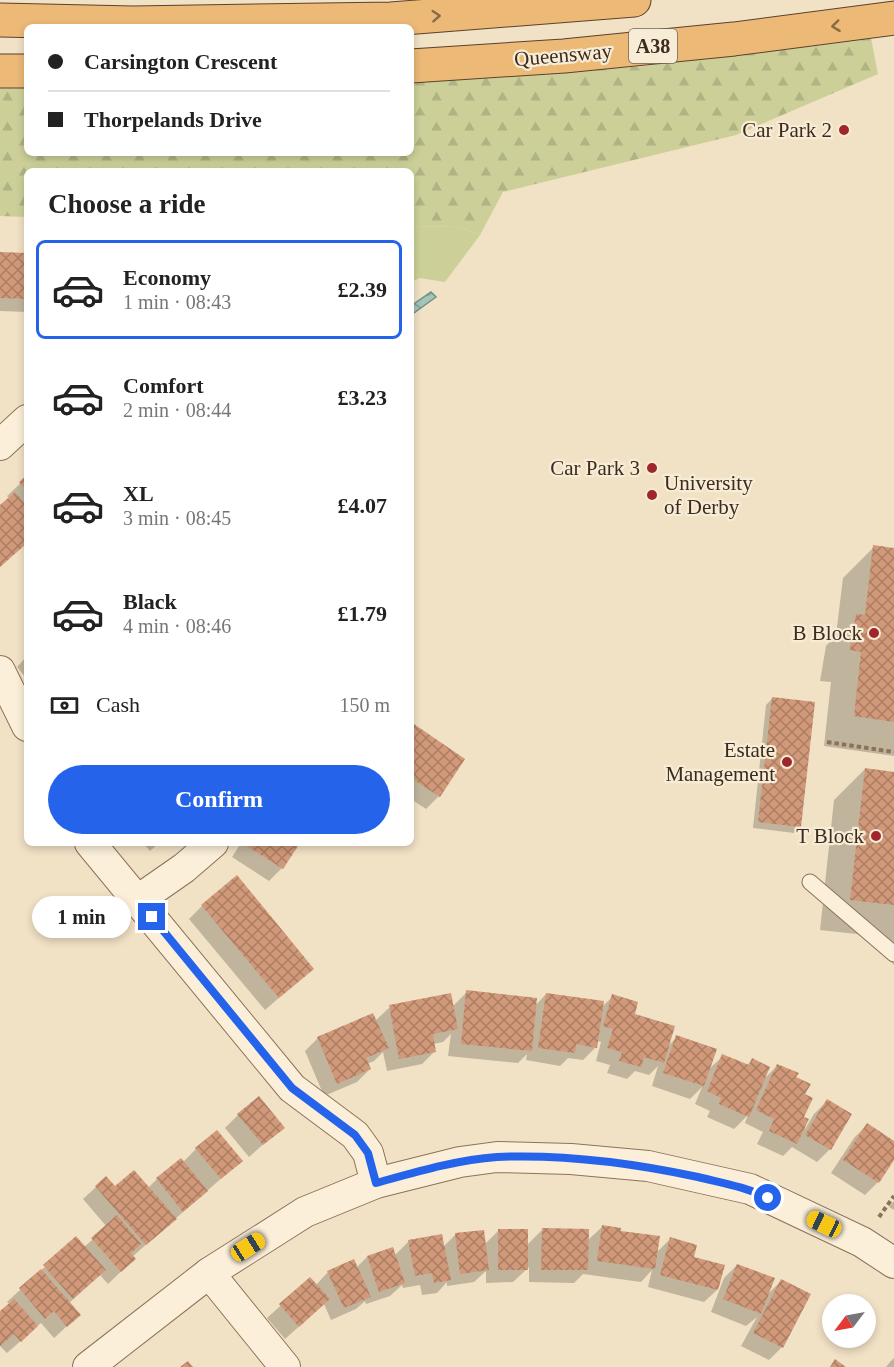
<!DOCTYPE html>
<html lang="en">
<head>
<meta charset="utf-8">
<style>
	body { margin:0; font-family:Georgia,serif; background:#f6f6f6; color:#222; height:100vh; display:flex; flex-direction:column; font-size:22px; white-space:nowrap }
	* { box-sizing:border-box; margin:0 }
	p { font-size:20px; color:#767676 }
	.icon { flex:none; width:33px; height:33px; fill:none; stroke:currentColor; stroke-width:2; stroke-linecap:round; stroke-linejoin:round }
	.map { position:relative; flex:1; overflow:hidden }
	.panel { position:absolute; left:24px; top:168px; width:390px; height:678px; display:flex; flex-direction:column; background:#fff; border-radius:9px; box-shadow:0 3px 9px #0003 }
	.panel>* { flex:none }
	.top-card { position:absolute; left:24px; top:24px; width:390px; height:132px; border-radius:9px; box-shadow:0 3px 9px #0003; display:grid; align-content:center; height:132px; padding:0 24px; background:#fff }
	.needle { width:39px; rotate:238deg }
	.tools { position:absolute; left:822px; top:1294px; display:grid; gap:12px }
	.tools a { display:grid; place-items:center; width:54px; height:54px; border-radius:50%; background:#fff; box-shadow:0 3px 9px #0003; font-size:30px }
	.end { position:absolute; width:27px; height:27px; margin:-14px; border:8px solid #2563eb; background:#fff; box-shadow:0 0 0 3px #fff }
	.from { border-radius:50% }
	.bubble { position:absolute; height:42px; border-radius:21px; background:#fff; box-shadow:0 3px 9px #0003; font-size:20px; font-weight:700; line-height:42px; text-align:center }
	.car { position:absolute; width:18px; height:36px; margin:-18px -9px; border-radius:8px; box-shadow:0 0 4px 2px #0007; background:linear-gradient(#f5c518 24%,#345 0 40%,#f5c518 0 76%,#345 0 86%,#f5c518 0) }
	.top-card b { display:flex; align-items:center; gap:21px; height:57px; font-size:22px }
	.top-card b+b { border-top:2px solid #e0e0e0 }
	.top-card i { width:15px; height:15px; background:#222 }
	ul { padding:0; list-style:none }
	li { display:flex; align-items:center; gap:18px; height:99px; margin:0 12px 9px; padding:0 12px; border:3px solid transparent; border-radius:9px }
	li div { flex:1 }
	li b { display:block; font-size:22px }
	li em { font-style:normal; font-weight:700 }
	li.active { border-color:#2563eb }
	li>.icon { width:54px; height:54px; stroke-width:1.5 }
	h2 { padding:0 24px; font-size:27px; line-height:72px }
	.pay { display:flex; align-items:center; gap:15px; height:66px; padding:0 24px; font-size:22px }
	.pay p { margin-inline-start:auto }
	.primary-button { display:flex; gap:12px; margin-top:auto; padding:12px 24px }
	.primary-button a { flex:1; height:69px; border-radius:36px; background:#2563eb; color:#fff; font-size:24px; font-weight:700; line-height:69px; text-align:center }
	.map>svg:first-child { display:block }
</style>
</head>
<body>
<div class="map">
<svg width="894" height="1367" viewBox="0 0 894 1367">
	<defs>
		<pattern id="forest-firs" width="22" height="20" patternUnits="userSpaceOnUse" patternTransform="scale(1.5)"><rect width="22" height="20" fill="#ccd098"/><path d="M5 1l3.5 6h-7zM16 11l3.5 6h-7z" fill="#b0b383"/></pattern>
		<pattern id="water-waves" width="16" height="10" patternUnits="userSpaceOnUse" patternTransform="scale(1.5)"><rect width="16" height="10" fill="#a7c4ba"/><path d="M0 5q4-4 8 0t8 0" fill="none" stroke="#899f97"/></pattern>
		<pattern id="building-cross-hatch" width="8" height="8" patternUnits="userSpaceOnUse" patternTransform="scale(1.5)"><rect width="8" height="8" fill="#d19979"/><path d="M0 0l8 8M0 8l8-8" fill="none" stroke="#ab7d63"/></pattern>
	</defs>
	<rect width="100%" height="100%" fill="#f1e1c5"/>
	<path fill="#ccd098" d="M457 226 480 235 445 282 420 278 411 282V227Z"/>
	<path fill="url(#forest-firs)" d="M870 33 878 74 736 135 503 192 480 235 457 226 411 227V171H27V217L0 216V83H27V153H411V80L646 66Z"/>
	<path fill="url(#water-waves)" stroke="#6d9388" stroke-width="1.5" d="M431 292 436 297 411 315V306Z"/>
	<g fill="#0003">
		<path d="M0 253 27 255V312L0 311Z"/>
		<path d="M27 477V543L0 567V507L9 498 7 496Z"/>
		<path d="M874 547 894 549V756L824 746 831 682 820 681 826 646 836 635 843 578Z"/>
		<path d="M27 656V679L17 667Z"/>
		<path d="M773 698 800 826 794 833 753 828 766 705Z"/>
		<path d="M411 724 439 796 426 809 411 799Z"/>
		<path d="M865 769 894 773V965L866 935 820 930 834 800Z"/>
		<path d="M143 843H159L150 851Z"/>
		<path d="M241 843H298L282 868 269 881 232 857Z"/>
		<path d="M202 906 312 969 265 1010 189 919Z"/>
		<path d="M467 992 535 1006 546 994 602 1007 613 996 667 1047 677 1037 708 1070 723 1056 746 1066 752 1060 763 1080 778 1065 794 1078 803 1095V1128L805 1129 814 1114 827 1101 830 1149 817 1162 792 1147 783 1156 757 1144 763 1132 745 1123 748 1115 734 1129 707 1117 710 1111 695 1104 702 1087 690 1099 652 1086 658 1066 649 1075 635 1071 627 1079 607 1073 610 1065 596 1061 601 1042 597 1041 596 1047 583 1060 568 1058 560 1066 526 1060 527 1054 518 1063 448 1056 451 1034 443 1042 433 1044 435 1051 422 1064 387 1071 383 1052 374 1061 367 1064 370 1069 357 1082 324 1096 305 1051 318 1038 375 1021 390 1007H452Z"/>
		<path d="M238 1115 283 1127 249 1157 225 1128Z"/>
		<path d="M867 1125 894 1143V1158L878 1182 865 1195 831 1173 854 1138Z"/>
		<path d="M196 1149 241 1161 132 1257 134 1259 108 1284 100 1275 69 1303 79 1315 54 1338 41 1323 7 1353 0 1346V1313L10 1304 7 1302 76 1238 84 1247 107 1227 83 1199 96 1187 148 1188 157 1179 183 1162Z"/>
		<path d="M894 1201V1210L889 1207Z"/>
		<path d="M602 1227 620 1232 656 1253 670 1239 692 1258 717 1290 704 1302 648 1287 652 1270 641 1282 583 1274 574 1283 529 1282V1267L513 1282 486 1283V1271L474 1282 447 1286V1282L437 1293 422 1295 420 1285 403 1288 402 1285 390 1296 366 1304 365 1301 356 1309 331 1320 324 1304 285 1339 267 1318 310 1279 316 1285 328 1272 356 1268 367 1257 394 1256 409 1241 443 1247 456 1234 484 1245 499 1230 526 1246 542 1230 587 1241Z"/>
		<path d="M737 1265 766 1296 782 1280V1347L769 1360 741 1346 757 1317 746 1326 711 1312 724 1278Z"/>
		<path d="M894 1358V1367H886L890 1362Z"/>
	</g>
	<g fill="url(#building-cross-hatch)">
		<path d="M0 252 27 253V299L0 298Z"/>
		<path d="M27 475V491L19 482Z"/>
		<path d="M15 492 27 506V543L0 567V505Z"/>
		<path d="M873 545 894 548V722L854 716 861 652 850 650 856 614 865 615Z"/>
		<path d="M772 697 815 702 801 827 758 822Z"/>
		<path d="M411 722 465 759 440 797 411 778Z"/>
		<path d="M865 768 894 772V905L850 900Z"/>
		<path d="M242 843H300L283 869Z"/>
		<path d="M237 875 314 969 279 998 201 905Z"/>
		<path d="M466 990 537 998 532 1051 461 1044Z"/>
		<path d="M451 993 458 1029 433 1034 436 1052 399 1059 389 1005Z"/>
		<path d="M546 993 604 1001 597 1048 576 1044 575 1053 538 1048Z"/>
		<path d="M612 994 638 1002 635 1014 675 1026 664 1063 644 1057 641 1067 619 1061 622 1052 607 1048 613 1029 603 1026Z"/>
		<path d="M373 1013 389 1048 366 1058 371 1069 337 1084 317 1037Z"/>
		<path d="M676 1035 717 1049 704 1086 663 1073Z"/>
		<path d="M722 1054 749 1065 752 1058 770 1067 749 1117 719 1104 721 1098 707 1091Z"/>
		<path d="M777 1064 799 1073 796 1077 811 1084 805 1094 813 1098 804 1117 809 1119 797 1144 769 1131 774 1119 756 1110Z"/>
		<path d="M259 1096 285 1128 263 1145 237 1114Z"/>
		<path d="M827 1099 852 1114 831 1150 805 1135Z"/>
		<path d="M867 1123 894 1141V1160L879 1183 843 1160Z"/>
		<path d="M217 1130 243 1161 221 1179 195 1148Z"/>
		<path d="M181 1158 208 1191 183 1212 156 1178Z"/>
		<path d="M134 1170 177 1219 146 1245 95 1186 106 1176 115 1186Z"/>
		<path d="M117 1215 141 1244 131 1253 136 1259 121 1272 91 1238Z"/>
		<path d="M602 1225 621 1228V1231L660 1236 655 1269 597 1261Z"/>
		<path d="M542 1228 589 1229 588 1270H541Z"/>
		<rect x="498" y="1229" width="30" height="41"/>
		<path d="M484 1230 489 1270 460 1274 455 1233Z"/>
		<path d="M442 1234 451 1280 434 1283 432 1273 415 1276 408 1240Z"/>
		<path d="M76 1236 106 1270 73 1299 43 1265Z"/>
		<path d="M670 1237 697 1245 694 1257 725 1265 718 1290 660 1275Z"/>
		<path d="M393 1247 405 1283 379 1292 367 1256Z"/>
		<path d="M354 1259 371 1297 344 1308 327 1271Z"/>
		<path d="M737 1264 775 1278 761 1314 723 1299Z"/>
		<path d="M41 1269 81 1315 67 1327 54 1311 45 1319 19 1288Z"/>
		<path d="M310 1277 330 1299 299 1327 279 1304Z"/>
		<path d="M781 1279 811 1294 783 1348 753 1333Z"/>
		<path d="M14 1299 38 1326 21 1342 14 1334 0 1346V1311Z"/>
		<path d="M835 1359 846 1367H830Z"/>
		<path d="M188 1361 193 1367H180Z"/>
	</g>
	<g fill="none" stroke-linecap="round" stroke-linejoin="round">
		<defs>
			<path id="service" d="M810 882 894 954"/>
			<g id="minor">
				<path d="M0 445 27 420"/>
				<path d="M0 671 27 726"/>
				<path d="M90 843 292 1088 355 1135 368 1153 376 1183"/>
				<path d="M138 900 184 868 213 843"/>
				<path d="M209 1273 285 1367"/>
				<path d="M88 1367 209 1273 305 1212 376 1183 460 1162 497 1157 571 1159 648 1166 750 1189 862 1242 894 1263"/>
			</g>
			<g id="trunk">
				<path d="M0 20 133 23 391 19 634 0"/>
				<path d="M411 66 564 56 734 39 894 18"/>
				<path d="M0 71H27"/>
			</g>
		</defs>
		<use href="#service" stroke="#8d725a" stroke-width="17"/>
		<use href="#minor" stroke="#8d725a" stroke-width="32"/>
		<use href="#trunk" stroke="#5b412e" stroke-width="35"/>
		<g stroke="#8d725a" stroke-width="4" stroke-dasharray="4.5 3" stroke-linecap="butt">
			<path d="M827 742 894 752"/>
			<path d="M879 1217 894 1196"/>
		</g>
		<use href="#service" stroke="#fbefd9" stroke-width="15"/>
		<use href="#minor" stroke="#fbefd9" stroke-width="30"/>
		<use href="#trunk" stroke="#ecb977" stroke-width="33"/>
	</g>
	<defs><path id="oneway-chevron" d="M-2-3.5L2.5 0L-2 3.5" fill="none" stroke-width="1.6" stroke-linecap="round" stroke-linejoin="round" transform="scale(1.5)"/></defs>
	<g stroke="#8b6b46">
		<use href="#oneway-chevron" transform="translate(436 16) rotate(-4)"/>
		<use href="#oneway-chevron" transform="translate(836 26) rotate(173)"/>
	</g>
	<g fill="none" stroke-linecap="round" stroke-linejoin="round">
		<path stroke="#2563eb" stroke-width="8" d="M152 917 292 1088 355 1135 368 1153 376 1183C416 1172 456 1160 497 1157 565 1154 633 1163 698 1177 722 1183 746 1187 768 1198"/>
	</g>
	<g fill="#9f262d" stroke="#f7ecd5" stroke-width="2">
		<circle cx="844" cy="130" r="6"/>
		<circle cx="652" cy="468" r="6"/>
		<circle cx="652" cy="495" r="6"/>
		<circle cx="874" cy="633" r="6"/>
		<circle cx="787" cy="762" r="6"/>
		<circle cx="876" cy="836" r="6"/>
	</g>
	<g text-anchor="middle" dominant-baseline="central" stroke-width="4.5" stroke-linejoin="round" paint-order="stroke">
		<rect fill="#f7ecd5" stroke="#746555" stroke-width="1.5" x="629" y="29" width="48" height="34" rx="4.5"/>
		<g font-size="20" font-weight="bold" fill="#3c2b1e">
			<text x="653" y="46">A38</text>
		</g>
		<g font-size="21" fill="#3c2b1e" stroke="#f7ecd5">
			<text transform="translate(563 55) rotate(-5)">Queensway</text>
		</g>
		<g font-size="21" fill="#3c2b1e" stroke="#f7ecd5" text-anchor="end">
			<text x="832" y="130">Car Park 2</text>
			<text x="640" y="468">Car Park 3</text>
			<text x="664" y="483" text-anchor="start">University<tspan x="664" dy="24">of Derby</tspan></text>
			<text x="862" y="633">B Block</text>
			<text x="775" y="750">Estate<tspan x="775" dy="24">Management</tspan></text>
			<text x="864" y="836">T Block</text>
		</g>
	</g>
</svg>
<div class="tools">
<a><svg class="needle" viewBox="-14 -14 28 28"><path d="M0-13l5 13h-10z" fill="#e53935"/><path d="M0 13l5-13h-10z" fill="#767676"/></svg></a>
</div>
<i class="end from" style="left:768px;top:1198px"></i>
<i class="end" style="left:152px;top:917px"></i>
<div class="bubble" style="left:32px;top:896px;width:99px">1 min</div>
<i class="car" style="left:824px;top:1224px;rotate:295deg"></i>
<i class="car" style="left:248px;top:1247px;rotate:58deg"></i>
<div class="top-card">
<b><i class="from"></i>Carsington Crescent</b>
<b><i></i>Thorpelands Drive</b>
</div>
<section class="panel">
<h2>Choose a ride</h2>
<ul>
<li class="active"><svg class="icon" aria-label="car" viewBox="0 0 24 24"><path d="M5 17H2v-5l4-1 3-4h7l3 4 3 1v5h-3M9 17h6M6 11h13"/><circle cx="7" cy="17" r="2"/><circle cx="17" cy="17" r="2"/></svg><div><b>Economy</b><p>1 min · 08:43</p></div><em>£2.39</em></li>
<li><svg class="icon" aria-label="car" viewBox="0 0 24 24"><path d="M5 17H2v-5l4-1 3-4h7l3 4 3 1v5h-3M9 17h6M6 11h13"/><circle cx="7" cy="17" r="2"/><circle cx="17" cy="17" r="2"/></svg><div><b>Comfort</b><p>2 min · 08:44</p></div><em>£3.23</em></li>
<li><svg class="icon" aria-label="car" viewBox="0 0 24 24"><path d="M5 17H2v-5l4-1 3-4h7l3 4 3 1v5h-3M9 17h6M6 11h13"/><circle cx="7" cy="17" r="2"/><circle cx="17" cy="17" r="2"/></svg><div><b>XL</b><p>3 min · 08:45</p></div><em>£4.07</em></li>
<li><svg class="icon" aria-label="car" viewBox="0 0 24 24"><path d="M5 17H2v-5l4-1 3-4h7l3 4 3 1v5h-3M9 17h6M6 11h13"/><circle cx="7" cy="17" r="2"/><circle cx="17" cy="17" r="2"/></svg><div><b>Black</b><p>4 min · 08:46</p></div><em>£1.79</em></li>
</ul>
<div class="pay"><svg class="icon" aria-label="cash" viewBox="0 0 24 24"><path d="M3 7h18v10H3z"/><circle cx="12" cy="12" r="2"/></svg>Cash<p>150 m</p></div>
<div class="primary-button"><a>Confirm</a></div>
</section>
</div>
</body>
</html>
